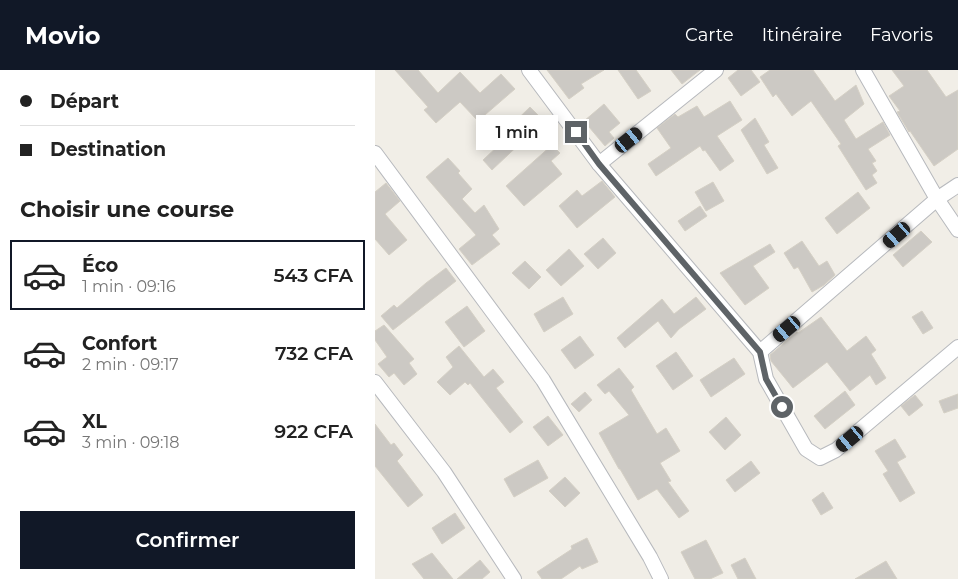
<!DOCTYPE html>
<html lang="fr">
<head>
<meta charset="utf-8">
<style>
	body { margin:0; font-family:Montserrat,sans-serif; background:#f6f6f6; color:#222; height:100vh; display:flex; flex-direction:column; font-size:19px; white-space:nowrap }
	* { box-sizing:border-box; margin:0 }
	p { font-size:16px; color:#767676 }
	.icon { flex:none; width:28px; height:28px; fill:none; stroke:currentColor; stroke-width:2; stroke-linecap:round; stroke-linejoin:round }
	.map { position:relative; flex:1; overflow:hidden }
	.sheet { display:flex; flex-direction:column; background:#fff; width:375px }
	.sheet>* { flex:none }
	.hud { display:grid; align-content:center; height:110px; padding:0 20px; background:#fff }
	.end { position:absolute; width:22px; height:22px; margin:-11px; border:6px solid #5e6367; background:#fff; box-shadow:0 0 0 2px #fff }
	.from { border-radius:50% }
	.bubble { position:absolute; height:35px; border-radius:0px; background:#fff; box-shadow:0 2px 12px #0003; font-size:16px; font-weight:600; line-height:35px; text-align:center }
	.car { position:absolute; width:15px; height:30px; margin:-15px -8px; border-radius:6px; box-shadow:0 0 4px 1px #0007; background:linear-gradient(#222 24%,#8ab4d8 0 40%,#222 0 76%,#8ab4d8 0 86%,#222 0) }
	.hud b { display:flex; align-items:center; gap:18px; height:48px; font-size:19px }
	.hud b+b { border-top:1px solid #e0e0e0 }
	.hud i { width:12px; height:12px; background:#222 }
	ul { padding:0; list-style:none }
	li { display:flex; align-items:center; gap:15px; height:70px; margin:0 10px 8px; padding:0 10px; border:2px solid transparent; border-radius:0px }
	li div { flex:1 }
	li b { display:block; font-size:19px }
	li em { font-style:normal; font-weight:600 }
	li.on { border-color:#111827 }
	li>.icon { width:45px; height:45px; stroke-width:1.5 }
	h2 { padding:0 20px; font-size:22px; line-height:60px }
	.primary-button { display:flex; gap:10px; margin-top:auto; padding:10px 20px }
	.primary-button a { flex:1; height:58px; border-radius:0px; background:#111827; color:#fff; font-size:20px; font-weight:600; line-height:58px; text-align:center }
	header { display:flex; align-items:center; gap:30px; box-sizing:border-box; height:70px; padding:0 25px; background:#111827; color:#fff }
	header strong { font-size:24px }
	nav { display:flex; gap:28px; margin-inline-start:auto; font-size:18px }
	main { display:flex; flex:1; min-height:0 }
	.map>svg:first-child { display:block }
</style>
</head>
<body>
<header>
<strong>Movio</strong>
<nav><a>Carte</a><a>Itinéraire</a><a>Favoris</a></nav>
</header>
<main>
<section class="sheet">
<div class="hud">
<b><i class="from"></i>Départ</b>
<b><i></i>Destination</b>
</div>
<h2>Choisir une course</h2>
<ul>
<li class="on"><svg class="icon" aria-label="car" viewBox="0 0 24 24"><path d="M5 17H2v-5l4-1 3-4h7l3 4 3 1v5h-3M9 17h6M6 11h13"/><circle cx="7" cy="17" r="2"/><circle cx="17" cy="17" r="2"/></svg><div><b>Éco</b><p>1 min · 09:16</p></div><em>543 CFA</em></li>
<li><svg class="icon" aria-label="car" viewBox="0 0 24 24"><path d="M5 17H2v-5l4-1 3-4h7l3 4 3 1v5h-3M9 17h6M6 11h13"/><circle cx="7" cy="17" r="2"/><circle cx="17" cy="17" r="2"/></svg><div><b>Confort</b><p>2 min · 09:17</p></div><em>732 CFA</em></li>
<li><svg class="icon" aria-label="car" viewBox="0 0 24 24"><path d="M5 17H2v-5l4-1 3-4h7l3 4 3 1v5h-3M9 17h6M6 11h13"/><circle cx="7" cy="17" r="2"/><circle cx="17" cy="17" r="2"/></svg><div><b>XL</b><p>3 min · 09:18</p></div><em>922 CFA</em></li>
</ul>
<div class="primary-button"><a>Confirmer</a></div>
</section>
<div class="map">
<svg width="583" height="509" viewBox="0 0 583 509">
	<rect width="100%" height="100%" fill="#f1eee7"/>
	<g fill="#ccc9c4" stroke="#d5d0c5">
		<path d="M20 0H43L63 23 85 2 105 23 126 4 140 19 103 51 85 32 61 53 49 40 53 37Z"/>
		<path d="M172 0H229L206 14 209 18 194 29Z"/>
		<path d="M243 0H261L276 21 263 29Z"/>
		<path d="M296 0H325L307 14Z"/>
		<path d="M363 0H376L385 12 366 26 353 8Z"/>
		<path d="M395 0H438L460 31 481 15 489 34 469 50 481 69 508 52 515 65 493 79 501 91 497 93 502 101 497 105 502 113 491 120 463 76 466 74 436 31 417 46 401 24 398 27 385 7Z"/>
		<path d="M517 0H552L571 27 583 20V79L559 96 535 61 534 62 522 42 525 41 514 26 529 16Z"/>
		<path d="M355 31 367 50 342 66 359 91 345 101 330 80 328 81 325 76 281 106 273 94 296 78 282 58 300 44 303 47 322 36 329 47Z"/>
		<path d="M229 34 245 53 234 62 239 68 230 76 209 51Z"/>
		<path d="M155 37 169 51 117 100 108 90 124 75 120 71Z"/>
		<path d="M380 48 394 72 389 75 403 98 392 104 366 60Z"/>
		<path d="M177 75 185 83 176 91 187 104 149 136 131 116Z"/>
		<path d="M73 88 85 101 83 103 97 119 87 129 100 143 109 135 124 159 117 165 125 174 97 195 84 179 101 165 51 107Z"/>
		<path d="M227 111 240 127 202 158 184 136 202 120 207 126Z"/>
		<path d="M338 112 349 131 331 141 320 122Z"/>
		<path d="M11 113 25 131 10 144 32 170 14 185 0 169V122Z"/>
		<path d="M483 122 495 138 462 164 450 148Z"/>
		<path d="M325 136 332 146 310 161 303 151Z"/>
		<path d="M546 161 557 172 528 197 518 185Z"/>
		<path d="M228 168 241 183 223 199 209 184Z"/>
		<path d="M427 171 444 196 452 191 460 205 449 215 437 222 423 197 419 199 409 183Z"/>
		<path d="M395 174 400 182 378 196 394 218 370 235 345 203Z"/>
		<path d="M194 179 209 196 186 216 171 200Z"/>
		<path d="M150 191 166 207 154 219 137 203Z"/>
		<path d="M71 198 81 211 18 260 6 246 19 235 22 238 51 213Z"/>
		<path d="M188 227 198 244 169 262 159 244Z"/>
		<path d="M321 227 331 239 304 259 296 268 283 251 250 278 242 268 287 229 299 244Z"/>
		<path d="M92 236 110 261 89 277 70 252Z"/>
		<path d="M547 241 558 258 548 264 537 247Z"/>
		<path d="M446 247 472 281 491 266 501 280 496 284 511 308 501 315 495 305 475 321 452 292 418 318 396 291 395 285 422 262 423 263Z"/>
		<path d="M9 255 39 289 34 293 42 304 29 315 19 303 14 307 3 294 12 287 0 270V261Z"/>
		<path d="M205 266 219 285 200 299 186 280Z"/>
		<path d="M84 276 109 307 118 299 129 312 121 318 148 352 135 363 95 313 93 315 90 312 75 325 62 312 78 297 71 287Z"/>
		<path d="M301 282 318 306 298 320 281 296Z"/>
		<path d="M359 288 370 304 336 327 325 310Z"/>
		<path d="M244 298 259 317 256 320 282 364 291 358 305 381 285 393 296 411 293 412 314 441 304 448 282 419 263 430 245 399H244L224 363 254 345 234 321 230 324 222 315Z"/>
		<path d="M470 321 480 335 450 359 439 346Z"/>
		<path d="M210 322 217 330 204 342 196 334Z"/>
		<path d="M583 324V338L569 343 564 331Z"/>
		<path d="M540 325 548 335 534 346 526 336Z"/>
		<path d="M173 346 188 365 173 376 158 357Z"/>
		<path d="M351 347 366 365 350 380 334 362Z"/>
		<path d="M0 354 16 375 19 373 28 385 22 391 48 425 33 437 0 396Z"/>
		<path d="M520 369 531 387 522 392 540 423 525 432 508 404 513 401 500 381Z"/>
		<path d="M163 390 173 408 139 427 129 409Z"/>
		<path d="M376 391 385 403 360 422 351 410Z"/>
		<path d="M190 407 205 423 190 437 174 421Z"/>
		<path d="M448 422 458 438 446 445 437 430Z"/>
		<path d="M80 443 90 458 67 474 57 458Z"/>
		<path d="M212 468 223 492 207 499 205 496 186 509H167L162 502 197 479 196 476Z"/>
		<path d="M331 470 348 503 335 509H320L306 482Z"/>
		<path d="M57 483 78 509H49L37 494Z"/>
		<path d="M370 488 381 509H363L356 495Z"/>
		<path d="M105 490 115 502 107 509H82Z"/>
		<path d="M511 491 522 509H480Z"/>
	</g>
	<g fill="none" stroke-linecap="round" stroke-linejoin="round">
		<defs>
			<g id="minor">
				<path d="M154 0 224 94 385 282 391 309 431 379 445 388 461 380 583 277"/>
				<path d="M488 0 562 129 583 160"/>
				<path d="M0 83 168 310 275 487 286 509"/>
				<path d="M224 94 341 0"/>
				<path d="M385 282 562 129 583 115"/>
				<path d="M0 312 69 402 139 509"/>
			</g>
		</defs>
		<use href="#minor" stroke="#b7b9bd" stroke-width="16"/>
		<use href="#minor" stroke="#fff" stroke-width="14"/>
	</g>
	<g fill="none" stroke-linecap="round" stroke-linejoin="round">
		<path stroke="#5e6367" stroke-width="6" d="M201 62 224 94 385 282 391 309 407 337"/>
	</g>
</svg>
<i class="end from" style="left:407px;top:337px"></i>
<i class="end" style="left:201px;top:62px"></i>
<div class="bubble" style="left:101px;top:45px;width:82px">1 min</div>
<i class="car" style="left:254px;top:70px;rotate:51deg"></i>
<i class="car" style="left:522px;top:165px;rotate:229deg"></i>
<i class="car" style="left:412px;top:259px;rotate:230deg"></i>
<i class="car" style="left:475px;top:369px;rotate:230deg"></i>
</div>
</main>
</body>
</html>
